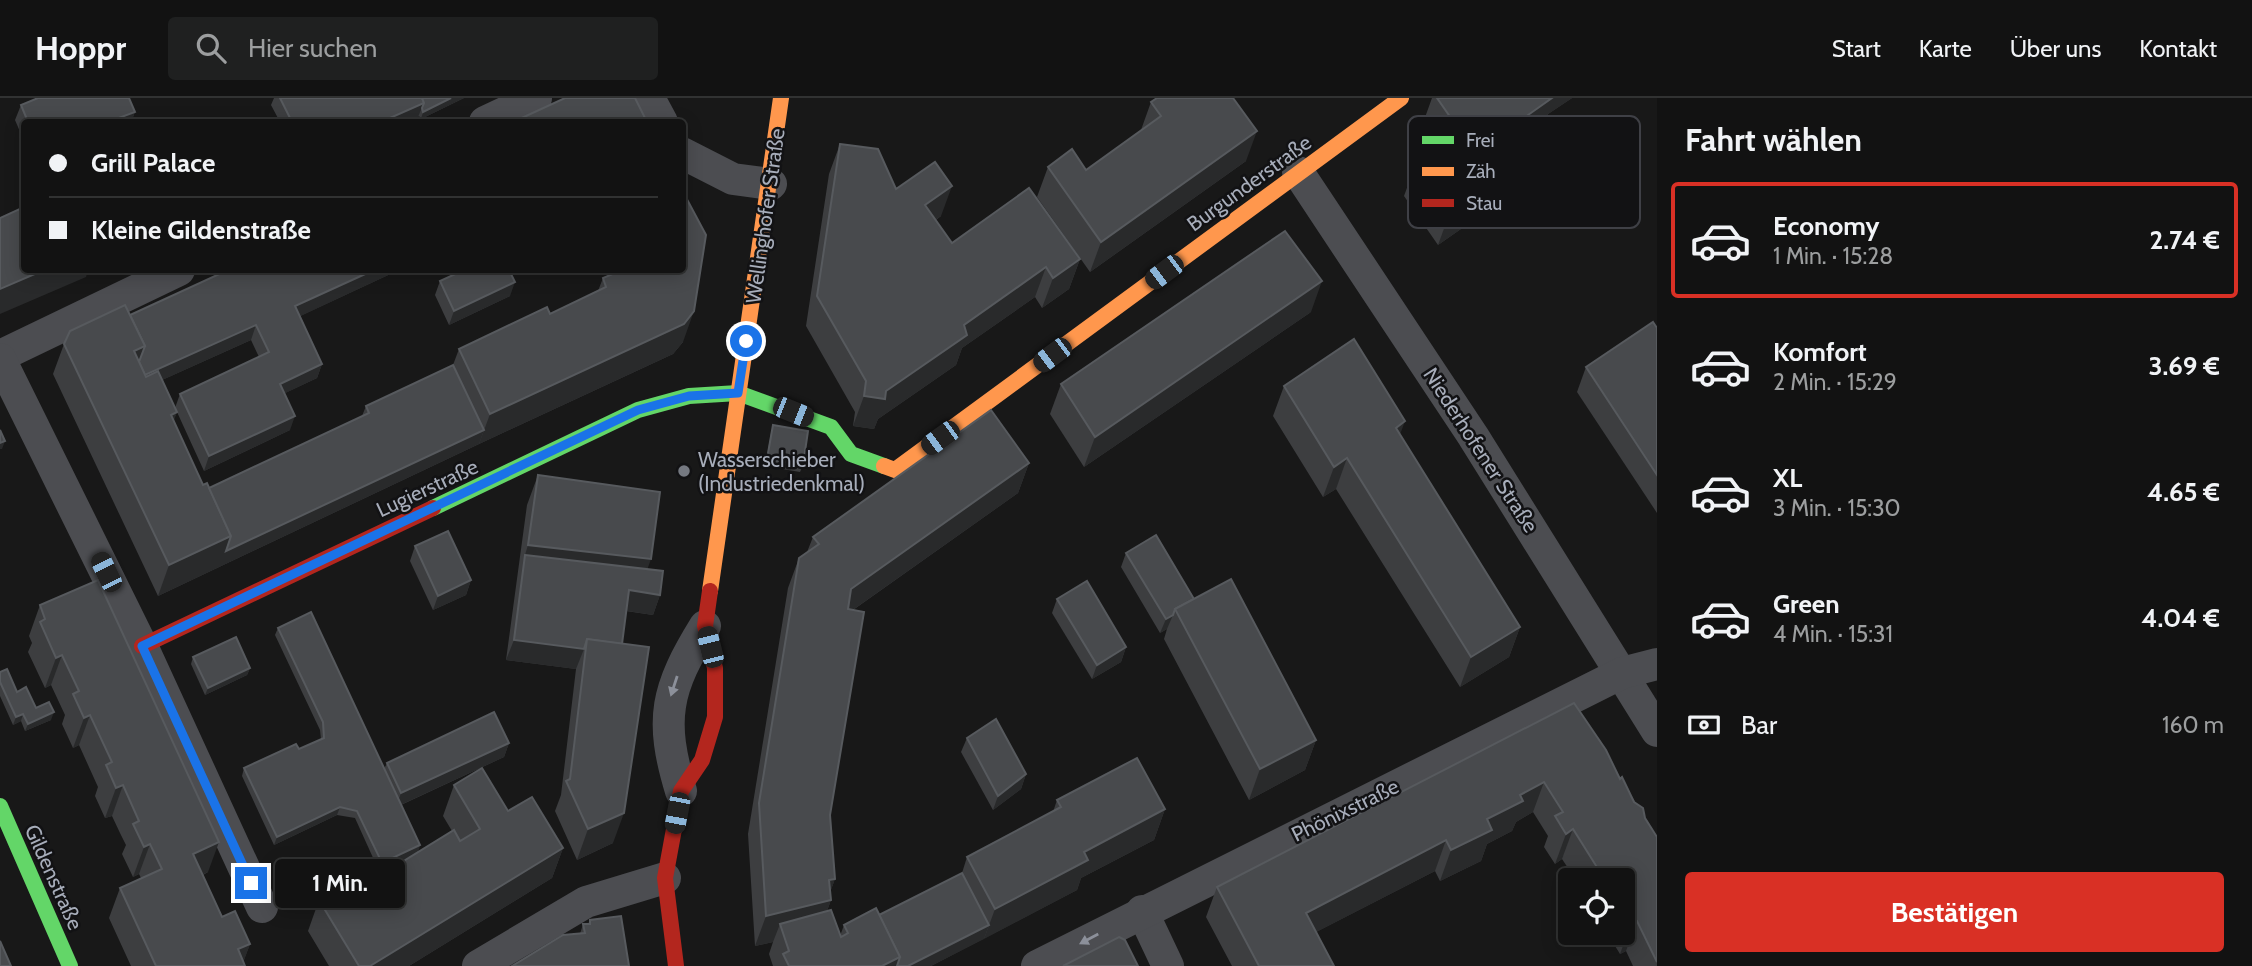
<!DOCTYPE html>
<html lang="de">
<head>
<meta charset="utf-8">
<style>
	body { margin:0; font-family:Cabin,sans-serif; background:#1f2020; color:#f1f3f6; height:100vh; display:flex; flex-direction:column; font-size:26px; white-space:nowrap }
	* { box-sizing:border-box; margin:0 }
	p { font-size:23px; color:#9c9e9f }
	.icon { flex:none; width:38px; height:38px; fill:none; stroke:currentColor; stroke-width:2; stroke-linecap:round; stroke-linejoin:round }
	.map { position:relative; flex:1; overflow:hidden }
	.sheet { display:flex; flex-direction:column; background:#121212; width:595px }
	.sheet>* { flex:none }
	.banner { position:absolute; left:21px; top:21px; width:665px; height:154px; border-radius:7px; box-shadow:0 4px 18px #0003,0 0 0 2px #313232; display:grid; align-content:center; height:154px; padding:0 28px; background:#121212 }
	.controls { position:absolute; left:1558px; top:770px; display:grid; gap:14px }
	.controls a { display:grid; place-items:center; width:77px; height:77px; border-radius:7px; background:#121212; box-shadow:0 4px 18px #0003,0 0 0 2px #313232; font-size:35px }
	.end { position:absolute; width:32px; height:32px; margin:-16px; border:9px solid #1a73e8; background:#fff; box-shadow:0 0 0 4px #fff }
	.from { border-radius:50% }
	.bubble { position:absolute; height:49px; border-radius:7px; background:#121212; box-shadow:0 4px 18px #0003,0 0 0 2px #313232; font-size:23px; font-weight:800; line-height:49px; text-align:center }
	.car { position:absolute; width:21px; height:42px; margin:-21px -10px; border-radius:9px; box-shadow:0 0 5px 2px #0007; background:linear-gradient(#222 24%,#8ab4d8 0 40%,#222 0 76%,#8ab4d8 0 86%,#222 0) }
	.banner b { display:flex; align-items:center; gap:24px; height:66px; font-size:26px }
	.banner b+b { border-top:2px solid #313232 }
	.banner i { width:18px; height:18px; background:#f1f3f6 }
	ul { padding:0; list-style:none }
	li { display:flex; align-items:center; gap:21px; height:116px; margin:0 14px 10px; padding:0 14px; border:4px solid transparent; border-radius:7px }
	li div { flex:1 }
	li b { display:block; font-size:26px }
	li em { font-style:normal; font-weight:800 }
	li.selected { border-color:#d93025 }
	li>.icon { width:63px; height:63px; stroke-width:1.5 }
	h2 { padding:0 28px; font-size:32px; line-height:84px }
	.pay { display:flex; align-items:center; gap:18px; height:77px; padding:0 28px; font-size:26px }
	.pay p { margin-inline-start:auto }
	.cta { display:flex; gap:14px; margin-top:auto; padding:14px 28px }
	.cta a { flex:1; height:80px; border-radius:7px; background:#d93025; color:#fff; font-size:28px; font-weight:800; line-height:80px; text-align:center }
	header { display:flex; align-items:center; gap:42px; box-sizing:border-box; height:98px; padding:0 35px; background:#121212; border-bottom:2px solid #313232 }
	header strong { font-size:33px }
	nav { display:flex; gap:38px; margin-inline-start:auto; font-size:24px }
	.search { width:490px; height:63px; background:#1f2020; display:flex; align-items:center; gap:18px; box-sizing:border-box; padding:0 24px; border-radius:7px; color:#9c9e9f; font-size:26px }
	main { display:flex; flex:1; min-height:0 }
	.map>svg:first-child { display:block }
</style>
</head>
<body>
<header>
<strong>Hoppr</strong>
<div class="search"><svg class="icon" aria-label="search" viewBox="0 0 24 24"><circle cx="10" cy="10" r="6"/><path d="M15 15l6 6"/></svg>Hier suchen</div>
<nav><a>Start</a><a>Karte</a><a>Über uns</a><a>Kontakt</a></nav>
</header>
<main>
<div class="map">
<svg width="1657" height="868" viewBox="0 0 1657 868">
	<rect width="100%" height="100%" fill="#181818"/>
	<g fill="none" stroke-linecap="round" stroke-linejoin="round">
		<g stroke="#4c4d51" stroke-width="32">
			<path d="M649 0 662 24"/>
			<path d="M485 24 536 0"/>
			<path d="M682 55 733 81 771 86"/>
			<path d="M1298 74 1473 338 1657 633"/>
			<path d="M0 258 179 172"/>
			<path d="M0 261 142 548 262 809"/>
			<path d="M681 693C659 621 666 591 705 528"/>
			<path d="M1142 813 1168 868"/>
			<path d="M478 868 586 804 665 780"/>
			<path d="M1037 868 1622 575 1657 566"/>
		</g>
		<g stroke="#63d668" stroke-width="16">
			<path d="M433 410 638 312 689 298 738 295 831 329 851 356 884 368"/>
			<path d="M0 708 70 868"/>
		</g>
		<g stroke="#ff974d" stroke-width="16">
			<path d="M884 368 895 372 1401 0"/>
			<path d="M710 493 781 0"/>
		</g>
		<g stroke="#b3261e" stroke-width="16">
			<path d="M142 548 433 410"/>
			<path d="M676 868 665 780 681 693 702 662 715 619V570L705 528 710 493"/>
		</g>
	</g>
	<g fill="#3d3e40" fill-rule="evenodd">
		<path d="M274 0H464L421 21 419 18 418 19 407 24H280L271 7Z"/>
		<path d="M1432 0H1572L1548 16 1543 28 1532 37 1531 82 1438 147 1404 98 1415 68 1440 51 1423 25Z"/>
		<path d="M1151 4 1246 63 1090 174 1037 99 1048 69 1086 72 1141 32Z"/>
		<path d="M21 7 135 14 131 24H24V43L15 22Z"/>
		<path d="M840 46 896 91 941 118 936 122 952 145 1080 161 1069 191 1042 210 1035 199 962 250 956 267 878 321 874 331 853 328 855 314 806 228 829 76Z"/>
		<path d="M24 84V104L20 95Z"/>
		<path d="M228 172H399L300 218 322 266 317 280 285 295 290 332 204 373 177 314 173 323 203 387 209 390 362 318 366 308 453 267 459 251 550 216 598 193 603 180 619 172H682L683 244 673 256 479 346 158 498 53 276 64 246 130 217ZM251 242 259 259 180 296 175 310 162 282Z"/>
		<path d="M440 183 510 198 449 227 435 197Z"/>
		<path d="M1311 214 1084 369 1050 316 1061 286Z"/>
		<path d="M1657 230V415L1577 294 1586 269Z"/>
		<path d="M1284 288 1400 337 1520 529 1509 559 1460 589 1336 391 1323 399 1273 318Z"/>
		<path d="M773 327 803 367 800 374 765 368 771 335Z"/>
		<path d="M1029 365 1018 395 853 512 830 717 835 781 830 794 831 802 827 813 840 838 844 827 879 817 962 775 967 759 1053 714 1057 702 1165 711 1154 742 1081 780 1077 792 931 868H773L769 856 773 844 755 848 748 736 788 490 799 460 807 454 813 439Z"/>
		<path d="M538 377 648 471 660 497 653 517 626 513 622 546 613 745 577 762 555 713 561 697 576 571 506 562 527 407Z"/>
		<path d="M415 448 471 482 466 497 433 512 410 463Z"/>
		<path d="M1126 455 1194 501 1316 642 1305 672 1249 702 1164 541 1167 531 1160 535 1121 469Z"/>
		<path d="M1057 501 1126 549 1121 564 1092 581 1052 515Z"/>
		<path d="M40 507 208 774 203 777 222 819 250 846 243 864 245 868H131L109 820 120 790 141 780 139 776 133 779 122 756 126 747 120 735 112 718 105 720 95 698 98 689 79 647 73 650 62 626 65 617 51 587 45 590 28 554 32 545 29 538Z"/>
		<path d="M278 530 384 671 387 665 509 645 504 659 401 707 418 754 452 733 443 718 454 687 508 713 563 750 552 780 409 868H329L308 833 319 802 363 788 412 757 379 773 355 720 337 717 274 747 242 678 244 670 299 651 321 641 320 632 275 537Z"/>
		<path d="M193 559 250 570 247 577 205 597 191 566Z"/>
		<path d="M0 574 17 594 51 622 25 633 21 623 13 627 0 598Z"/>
		<path d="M1574 605 1657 739V868H1633L1626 853 1620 856 1607 835H1622V782H1576L1562 761 1555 766 1544 749 1548 738 1533 714 1516 724 1512 733 1487 746 1481 763 1440 783 1435 773 1316 834 1334 868H1232L1206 819 1217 789Z"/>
		<path d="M967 640 1026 676 1021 691 993 712 961 654Z"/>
		<path d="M590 822 629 868 580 836 583 826H588Z"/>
	</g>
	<g fill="#292a2b">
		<path d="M451 0H464L421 21 423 14Z"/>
		<path d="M1552 0H1572L1548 16 1543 28 1510 52 1521 22Z"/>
		<path d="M424 5 418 19 407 24H381Z"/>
		<path d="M135 14 131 24H108Z"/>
		<path d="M1257 33 1246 63 1090 174 1101 144Z"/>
		<path d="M1542 52 1531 82 1438 147 1449 117Z"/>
		<path d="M952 88 941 118 914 137 925 107Z"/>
		<path d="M1080 161 1069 191 1042 210 1053 180Z"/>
		<path d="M1046 169 1035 199 962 250 956 267 878 321 874 331 853 328 864 298Z"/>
		<path d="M44 172H88L86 179 0 216V191Z"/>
		<path d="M374 172H399L290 223 295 208Z"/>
		<path d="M1322 183 1311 214 1084 369 1095 339Z"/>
		<path d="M515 184 510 198 449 227 454 213Z"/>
		<path d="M694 213 683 244 673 256 479 346 490 316Z"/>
		<path d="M256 227 251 242 140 292 145 277Z"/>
		<path d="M145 248 134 279V253Z"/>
		<path d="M322 266 317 280 275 300 280 286Z"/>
		<path d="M177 314 166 344 171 317Z"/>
		<path d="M295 318 290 332 204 373 209 358Z"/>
		<path d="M1405 323 1394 353 1396 330Z"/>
		<path d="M484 332 479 346 158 498 169 467 231 438Z"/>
		<path d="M5 343 2 351H0V345Z"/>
		<path d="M1347 360 1336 391 1323 399 1334 369Z"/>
		<path d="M1029 365 1018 395 840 521 851 491Z"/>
		<path d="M528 447 651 461 640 492 525 457Z"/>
		<path d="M471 482 466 497 433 512 438 498Z"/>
		<path d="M629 492 660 497 653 517 621 512Z"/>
		<path d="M1173 517 1167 531 1160 535 1166 521Z"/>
		<path d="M1520 529 1509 559 1460 589 1471 559Z"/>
		<path d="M514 542 584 551 576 571 506 562Z"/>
		<path d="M1126 549 1121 564 1092 581 1097 567Z"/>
		<path d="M62 557 51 587 45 590 56 560Z"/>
		<path d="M250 570 247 577 205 597 208 590Z"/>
		<path d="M54 614 51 622 25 633 28 626Z"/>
		<path d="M23 616 21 623 13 627 16 619Z"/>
		<path d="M90 617 79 647 73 650 84 620Z"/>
		<path d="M1316 642 1305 672 1249 702 1260 671Z"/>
		<path d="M509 645 504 659 396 709 401 695Z"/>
		<path d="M1026 676 1021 691 993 712 998 698Z"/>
		<path d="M1544 684 1533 714 1516 724 1512 733 1487 746 1481 763 1440 783 1451 752 1487 721 1520 697Z"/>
		<path d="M123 687 112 718 105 720 116 690Z"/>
		<path d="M340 709 337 717 274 747 277 739Z"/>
		<path d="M1165 711 1154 742 1081 780 1077 792 984 841 995 811 1084 754Z"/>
		<path d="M624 715 613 745 577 762 588 731Z"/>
		<path d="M1573 731 1562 761 1555 766 1566 736Z"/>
		<path d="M1446 742 1435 773 1295 845 1306 815Z"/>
		<path d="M219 744 208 774 182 786 193 756Z"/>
		<path d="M150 746 139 776 133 779 144 749Z"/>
		<path d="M420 747 418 755 379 773 382 765Z"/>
		<path d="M563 750 552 780 409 868H370Z"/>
		<path d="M835 781 827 803 831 802 820 832 780 826 773 844 755 848 766 818 829 782Z"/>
		<path d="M1637 823 1626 853 1620 856 1631 826Z"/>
		<path d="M989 827 984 841 931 868H908Z"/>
		<path d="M250 846 242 868 238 851Z"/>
		<path d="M900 859 897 868H882Z"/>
	</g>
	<g fill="#484a4d" stroke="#575a5e" stroke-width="2">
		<path d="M38 0H129L135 14 108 24H28L21 7Z"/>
		<path d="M280 0H422L424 5 381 24H292Z"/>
		<path d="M422 0H451L423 14 422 10 424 5Z"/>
		<path d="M565 0H635L647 24H513Z"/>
		<path d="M1157 0H1233L1257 33 1101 144 1048 69 1072 51 1086 72 1161 18 1151 4Z"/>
		<path d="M1437 0H1552L1521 22 1542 52 1449 117 1415 68 1462 36Z"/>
		<path d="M840 46 878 51 896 91 935 64 952 88 925 107 952 145 1029 90 1080 161 1053 180 1046 169 964 227 967 237 886 293 885 301 864 298 866 283 817 198Z"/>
		<path d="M682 92 706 137 694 213 684 226 490 316 459 251 547 209 550 216 606 189 603 180 622 172H682Z"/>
		<path d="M24 109V172H44L0 191V120Z"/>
		<path d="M1285 133 1322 183 1095 339 1061 286Z"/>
		<path d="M228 172H374L295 208 322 266 280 286 295 318 209 358 180 296 269 254 256 227 145 277 139 264 145 248 130 217Z"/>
		<path d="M464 172H509L515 184 454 213 440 183Z"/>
		<path d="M125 207 145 248 134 253 146 279 158 273 177 314 171 317 203 387 207 385 231 438 169 467 64 246 70 233Z"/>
		<path d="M1653 224 1657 230V377L1586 269Z"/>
		<path d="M1354 241 1405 323 1396 330 1520 529 1471 559 1347 360 1334 369 1284 288Z"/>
		<path d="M453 267 484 332 226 453 231 438 209 390 369 315 366 308Z"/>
		<path d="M991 312 1029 365 851 491 848 511 864 514 830 717 835 781 829 782 831 802 766 818 759 705 799 460 819 446 813 439Z"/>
		<path d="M773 327 808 333 803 367 767 361Z"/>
		<path d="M0 332 5 343 0 345Z"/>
		<path d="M538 377 660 394 651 461 528 447Z"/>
		<path d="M448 433 471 482 438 498 415 448Z"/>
		<path d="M1156 437 1194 501 1175 511 1173 517 1166 521 1126 455Z"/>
		<path d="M525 457 663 473 660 497 629 492 622 546 587 541 584 551 514 542Z"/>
		<path d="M1231 481 1316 642 1260 671 1175 511Z"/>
		<path d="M98 482 219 744 193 756 222 819 235 813 250 846 238 851 245 868H156L120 790 162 771 150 746 144 749 133 726 139 723 123 687 116 690 106 667 112 664 90 617 84 620 73 596 79 593 62 557 56 560 40 524 45 521 40 507Z"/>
		<path d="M1087 483 1126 549 1097 567 1057 501Z"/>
		<path d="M311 514 420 747 382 765 357 713 340 709 277 739 244 670 296 646 299 651 324 640 323 624 278 530Z"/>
		<path d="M236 539 250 570 208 590 193 559Z"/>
		<path d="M587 541 649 549 624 715 588 731 566 683 570 681Z"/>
		<path d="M7 571 17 594 26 589 36 610 49 604 54 614 28 626 23 616 16 619 0 584V574Z"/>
		<path d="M1574 605 1606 652 1620 681 1622 679 1634 704 1643 710 1645 720 1657 739V864L1637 823 1631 826 1622 811V782H1597L1594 777 1600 774 1573 731 1566 736 1555 718 1563 714 1544 684 1520 697 1523 703 1487 721 1492 732 1451 752 1446 742 1306 815 1334 868H1259L1217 789Z"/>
		<path d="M494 614 509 645 401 695 387 665Z"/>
		<path d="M996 621 1026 676 998 698 967 640Z"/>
		<path d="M1137 660 1165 711 1084 754 1088 762 995 811 967 759 1061 709 1057 702Z"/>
		<path d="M482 670 508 713 532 699 563 750 370 868H359L319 802 358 779 363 788 454 732 460 743 480 731 454 687Z"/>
		<path d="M962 775 989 827 908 868H897L900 859 879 817Z"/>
		<path d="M876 810 900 859 882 868H789L783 856 789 853 780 826 831 812 841 839 848 835 844 827Z"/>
		<path d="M621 818 629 868H512L563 837 585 835 583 826H590V822Z"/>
		<path d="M1119 839 1125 842 1138 868H1063Z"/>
		<path d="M0 843 11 868H0Z"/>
	</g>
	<defs><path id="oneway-solid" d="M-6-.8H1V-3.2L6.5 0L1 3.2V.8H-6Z" transform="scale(1.75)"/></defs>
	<g fill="#8c909a">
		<use href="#oneway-solid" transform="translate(674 588) rotate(108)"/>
		<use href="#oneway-solid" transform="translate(1089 841) rotate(152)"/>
	</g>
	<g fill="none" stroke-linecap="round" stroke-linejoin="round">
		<path stroke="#1a73e8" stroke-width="9" d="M251 785 142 548 638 312 689 298 738 295 746 243"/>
	</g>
	<circle fill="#757981" stroke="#121214" stroke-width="2.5" cx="684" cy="373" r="7"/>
	<g text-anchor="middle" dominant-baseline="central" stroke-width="5" stroke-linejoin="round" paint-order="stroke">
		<g font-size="21" fill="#a7adba" stroke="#121214">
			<text transform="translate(1249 85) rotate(-36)">Burgunderstraße</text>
			<text transform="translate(765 118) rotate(-82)">Wellinghofer Straße</text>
			<text transform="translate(1481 352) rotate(57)">Niederhofener Straße</text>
			<text transform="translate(427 390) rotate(-25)">Lugierstraße</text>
			<text transform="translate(1345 712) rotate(-26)">Phönixstraße</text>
			<text transform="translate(54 779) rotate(66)">Gildenstraße</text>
		</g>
		<g font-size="21" fill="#a7adba" stroke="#121214" text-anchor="start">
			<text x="698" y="361">Wasserschieber<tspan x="698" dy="24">(Industriedenkmal)</tspan></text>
		</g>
	</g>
	<rect x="1408" y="18" width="232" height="112" rx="10" fill="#121214" stroke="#3f4046" stroke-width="2"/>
	<rect x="1422" y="38" width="32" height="8" fill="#63d668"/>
	<rect x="1422" y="69" width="32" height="9" fill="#ff974d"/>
	<rect x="1422" y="101" width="32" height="8" fill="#b3261e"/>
	<g font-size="19" fill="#a7adba">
		<text x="1466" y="49">Frei</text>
		<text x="1466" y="80">Zäh</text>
		<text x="1466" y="112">Stau</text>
	</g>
</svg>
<div class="controls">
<a><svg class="icon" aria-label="locate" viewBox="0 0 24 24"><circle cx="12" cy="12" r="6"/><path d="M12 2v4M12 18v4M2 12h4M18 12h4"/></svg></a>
</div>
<i class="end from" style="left:746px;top:243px"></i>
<i class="end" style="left:251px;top:785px"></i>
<div class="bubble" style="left:275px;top:761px;width:130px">1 Min.</div>
<i class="car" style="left:1164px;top:174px;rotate:233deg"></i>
<i class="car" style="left:1052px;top:257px;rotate:233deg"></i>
<i class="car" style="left:793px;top:314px;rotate:112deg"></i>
<i class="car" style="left:940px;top:340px;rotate:234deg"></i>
<i class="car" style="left:106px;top:474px;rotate:334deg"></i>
<i class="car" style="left:710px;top:549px;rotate:346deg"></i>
<i class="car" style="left:677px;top:715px;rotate:191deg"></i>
<div class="banner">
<b><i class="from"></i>Grill Palace</b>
<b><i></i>Kleine Gildenstraße</b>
</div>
</div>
<section class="sheet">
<h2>Fahrt wählen</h2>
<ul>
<li class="selected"><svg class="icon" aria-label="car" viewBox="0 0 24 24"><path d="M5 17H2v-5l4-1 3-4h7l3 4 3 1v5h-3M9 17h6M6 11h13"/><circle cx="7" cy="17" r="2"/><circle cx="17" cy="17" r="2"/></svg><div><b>Economy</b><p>1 Min. · 15:28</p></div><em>2.74 €</em></li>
<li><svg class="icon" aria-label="car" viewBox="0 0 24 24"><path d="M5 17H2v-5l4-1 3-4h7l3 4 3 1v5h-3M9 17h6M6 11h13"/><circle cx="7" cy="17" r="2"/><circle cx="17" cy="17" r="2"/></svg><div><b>Komfort</b><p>2 Min. · 15:29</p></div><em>3.69 €</em></li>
<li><svg class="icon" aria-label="car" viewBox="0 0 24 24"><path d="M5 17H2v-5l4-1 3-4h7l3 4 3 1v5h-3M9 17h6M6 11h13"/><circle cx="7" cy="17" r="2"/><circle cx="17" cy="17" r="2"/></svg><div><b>XL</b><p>3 Min. · 15:30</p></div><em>4.65 €</em></li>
<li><svg class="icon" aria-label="car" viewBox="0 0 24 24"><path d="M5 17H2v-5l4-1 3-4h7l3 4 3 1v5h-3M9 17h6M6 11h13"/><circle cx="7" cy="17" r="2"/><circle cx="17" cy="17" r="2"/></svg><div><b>Green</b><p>4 Min. · 15:31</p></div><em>4.04 €</em></li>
</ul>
<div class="pay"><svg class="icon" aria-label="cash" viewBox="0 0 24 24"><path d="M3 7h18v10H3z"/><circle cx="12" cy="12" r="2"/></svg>Bar<p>160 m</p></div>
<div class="cta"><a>Bestätigen</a></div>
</section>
</main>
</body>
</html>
